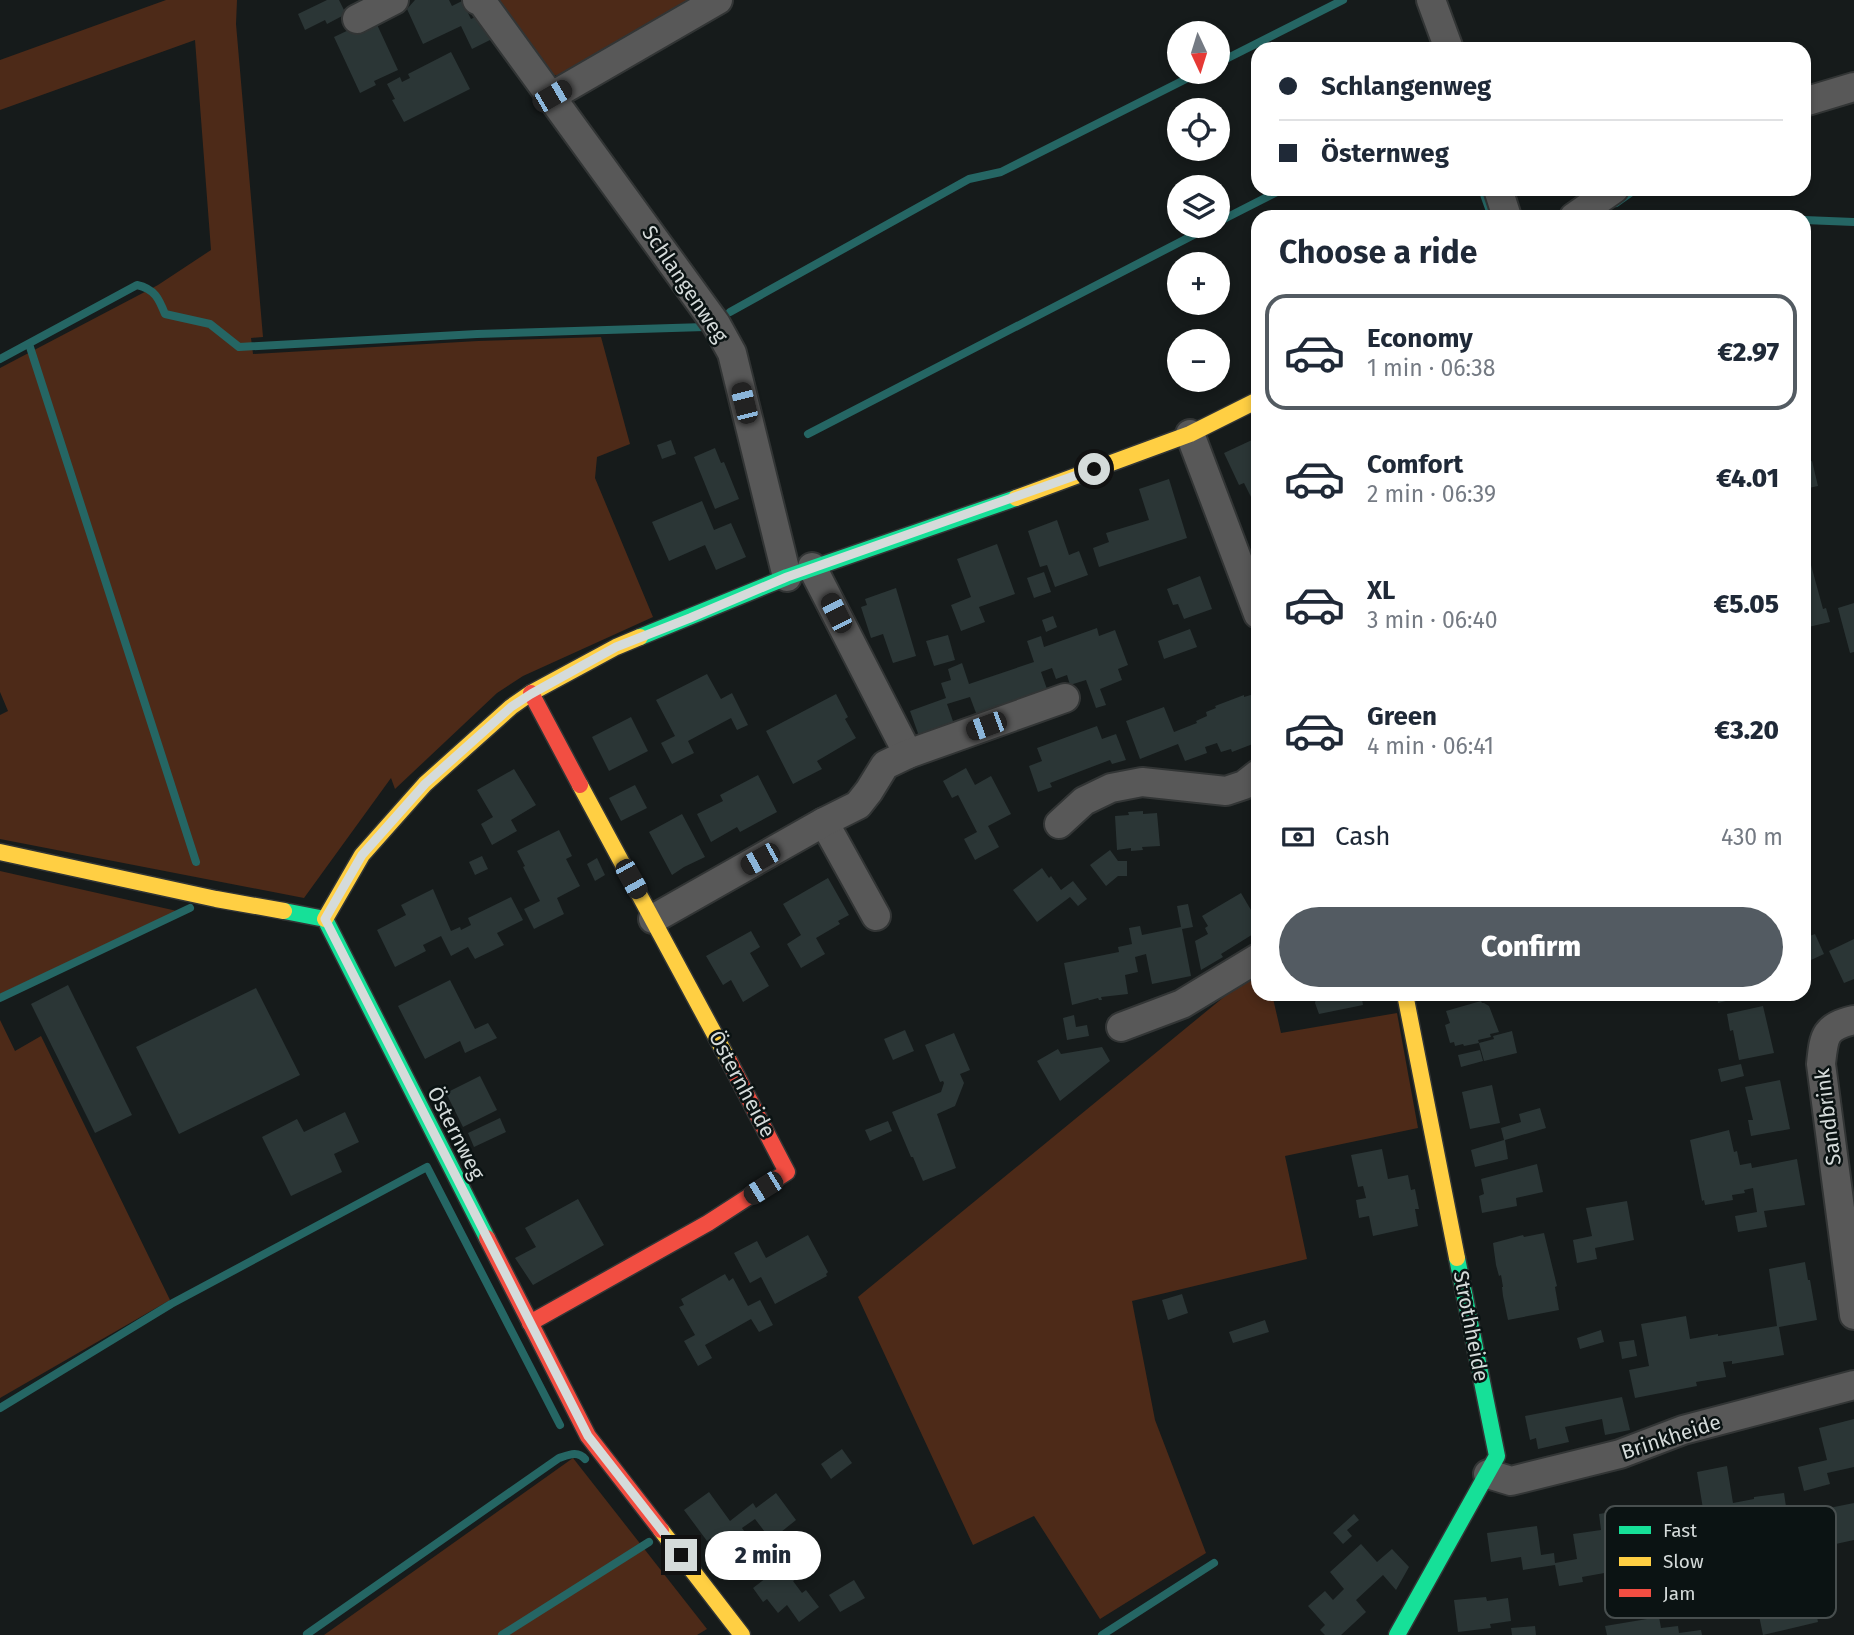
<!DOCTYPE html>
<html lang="en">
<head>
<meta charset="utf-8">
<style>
	body { margin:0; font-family:"Fira Sans",sans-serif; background:#f2f2f3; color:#1f2937; height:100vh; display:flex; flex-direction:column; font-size:26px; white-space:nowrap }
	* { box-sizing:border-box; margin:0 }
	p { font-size:23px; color:#747a83 }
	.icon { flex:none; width:38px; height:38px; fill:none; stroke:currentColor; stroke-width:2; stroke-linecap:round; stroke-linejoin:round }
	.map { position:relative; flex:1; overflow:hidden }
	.sheet { position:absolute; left:1251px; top:210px; width:560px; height:791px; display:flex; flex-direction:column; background:#fff; border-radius:21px; box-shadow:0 4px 10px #0003 }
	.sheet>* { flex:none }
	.hud { position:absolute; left:1251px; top:42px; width:560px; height:154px; border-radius:21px; box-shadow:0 4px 10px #0003; display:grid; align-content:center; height:154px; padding:0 28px; background:#fff }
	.needle { width:46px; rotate:176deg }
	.tools { position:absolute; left:1167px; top:21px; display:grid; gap:14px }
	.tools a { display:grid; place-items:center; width:63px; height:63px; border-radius:50%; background:#fff; box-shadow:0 4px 10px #0003; font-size:35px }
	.end { position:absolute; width:32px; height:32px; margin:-16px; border:9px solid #d5dbda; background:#111; box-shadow:0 0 0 4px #111 }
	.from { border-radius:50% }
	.bubble { position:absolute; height:49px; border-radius:24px; background:#fff; box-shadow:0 4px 10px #0003; font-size:23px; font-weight:800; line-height:49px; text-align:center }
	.car { position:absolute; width:21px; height:42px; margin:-21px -10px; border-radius:9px; box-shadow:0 0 5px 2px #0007; background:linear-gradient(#222 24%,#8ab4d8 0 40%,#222 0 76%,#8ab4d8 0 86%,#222 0) }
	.hud b { display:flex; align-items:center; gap:24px; height:66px; font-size:26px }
	.hud b+b { border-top:2px solid #e0e1e3 }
	.hud i { width:18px; height:18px; background:#1f2937 }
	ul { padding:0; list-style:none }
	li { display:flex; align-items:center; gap:21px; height:116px; margin:0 14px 10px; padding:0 14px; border:4px solid transparent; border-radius:21px }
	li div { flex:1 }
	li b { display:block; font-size:26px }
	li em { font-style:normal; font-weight:800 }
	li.active { border-color:#535b62 }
	li>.icon { width:63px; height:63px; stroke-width:1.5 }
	h2 { padding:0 28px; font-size:32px; line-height:84px }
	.pay { display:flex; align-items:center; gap:18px; height:77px; padding:0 28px; font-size:26px }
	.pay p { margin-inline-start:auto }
	.button { display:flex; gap:14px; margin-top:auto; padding:14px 28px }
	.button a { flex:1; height:80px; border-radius:42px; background:#535b62; color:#fff; font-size:28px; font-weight:800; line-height:80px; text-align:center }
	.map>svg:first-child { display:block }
</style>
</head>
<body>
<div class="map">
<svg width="1854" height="1635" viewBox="0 0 1854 1635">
	<rect width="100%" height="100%" fill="#161b1b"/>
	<g fill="#4d2a18">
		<path d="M166 0H237L236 24 263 337 251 338 253 354 478 341 601 337 630 444 597 457 595 478 653 617 523 676 497 693 395 789 391 778 304 898 0 839V715L8 711 0 692V368L158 285 211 250 195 40 0 110V60Z"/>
		<path d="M496 0H691L566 76 543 74Z"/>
		<path d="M0 871 177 911 0 994Z"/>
		<path d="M1258 969V994H1272L1281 1033 1397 1013 1418 1128 1285 1156 1307 1259 1132 1301 1155 1420 1206 1553 1100 1619 1034 1516 973 1545 858 1297Z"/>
		<path d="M0 1020 15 1051 41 1036 170 1300 0 1398Z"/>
		<path d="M573 1458 707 1629 697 1635H324Z"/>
	</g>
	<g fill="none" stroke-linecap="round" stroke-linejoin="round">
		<g stroke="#256664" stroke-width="8">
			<path d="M1218 63 1343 0"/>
			<path d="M1482 189 1492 217"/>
			<path d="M1616 203 1636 189"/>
			<path d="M1804 220 1854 222"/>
			<path d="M1218 222 1283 189"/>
			<path d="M730 312 969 179 1001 172 1200 72"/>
			<path d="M29 344 196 862"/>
			<path d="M0 359 137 285C155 289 159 299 165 314L210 324 239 347 477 334 705 327"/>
			<path d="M808 434 1211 226"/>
			<path d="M0 998 190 908"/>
			<path d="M0 1408 171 1304 427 1167 560 1425"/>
			<path d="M307 1634 559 1458C568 1455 578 1450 585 1459"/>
			<path d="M502 1635 649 1542"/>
			<path d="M1102 1635 1214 1563"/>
		</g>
	</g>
	<g fill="#2b3636">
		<path d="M327 0H339L346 14 327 24 325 20 305 30 298 14Z"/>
		<path d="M415 0H449L452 6 462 1 471 19 480 15 492 39 472 49 461 26 423 44 407 9Z"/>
		<path d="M374 18 398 70 374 81 376 85 360 93 334 37Z"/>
		<path d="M451 52 470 89 404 122 392 100 395 99 387 84 400 77 402 82 410 78 408 74Z"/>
		<path d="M671 440 676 454 662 459 657 445Z"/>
		<path d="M1252 440 1258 452V501L1254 503 1244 483 1239 485 1224 453Z"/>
		<path d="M715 448 721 463 724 462 739 499 715 509 694 457Z"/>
		<path d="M1812 461 1818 486 1804 489V463Z"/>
		<path d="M1169 479 1187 538 1099 567 1093 548 1109 542 1106 533 1149 520 1139 489Z"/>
		<path d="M702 501 714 530 731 523 746 557 716 570 705 545 669 561 652 522Z"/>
		<path d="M1057 520 1069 555 1079 551 1088 575 1055 587 1047 565 1040 567 1028 531Z"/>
		<path d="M997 544 1015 594 979 607 985 622 961 631 951 605 971 597 957 559Z"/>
		<path d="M1811 565 1823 609 1826 608 1830 622 1804 628V567Z"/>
		<path d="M1044 572 1051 592 1034 598 1027 578Z"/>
		<path d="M1200 576 1212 609 1184 619 1178 604 1173 605 1167 589Z"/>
		<path d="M896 588 916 656 893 663 883 634 871 638 861 607 867 605 865 599Z"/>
		<path d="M1854 603V652L1850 653 1838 608Z"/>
		<path d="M1053 616 1057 627 1046 632 1042 620Z"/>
		<path d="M1097 628 1099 636 1115 630 1128 665 1118 669 1122 680 1100 689 1106 705 1096 708 1086 680 1070 685 1067 675 1056 679 1052 668 1041 672 1047 689 1043 696 983 717 976 713 970 697 947 704 955 727 920 739 910 711 946 698 941 683 951 680 948 669 962 663 969 684 1034 662 1027 641 1041 636 1044 647Z"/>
		<path d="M1190 629 1197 647 1164 659 1158 641Z"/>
		<path d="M948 635 955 660 934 666 926 641Z"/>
		<path d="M707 674 721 699 732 693 748 725 737 730 731 718 688 741 694 753 672 764 661 743 675 736 656 700Z"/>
		<path d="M836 694 848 717 845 719 856 738 817 761 822 769 793 784 766 731Z"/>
		<path d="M1254 694 1256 700 1258 699V742L1232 752 1231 749 1221 752 1217 743 1205 747 1207 753 1185 761 1178 744 1140 759 1126 721 1164 707 1174 732 1197 723 1196 721 1207 716 1206 712 1216 708 1215 706 1244 695V697Z"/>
		<path d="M631 717 648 751 609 771 592 737Z"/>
		<path d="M1097 726 1102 739 1116 734 1126 760 1112 764 1110 760 1081 771 1050 783 1052 787 1038 792 1029 766 1042 761 1037 748Z"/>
		<path d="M966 768 975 785 991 776 1011 814 988 826 999 847 975 860 964 839 977 832 958 795 952 798 943 781Z"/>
		<path d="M514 769 536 805 511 820 517 831 492 845 481 824 493 817 477 790Z"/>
		<path d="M758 775 777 812 740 832 737 827 711 842 697 814 723 801 720 795Z"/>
		<path d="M635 785 647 808 621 821 609 798Z"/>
		<path d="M1143 811V814L1157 813 1160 846 1142 847 1143 850 1131 851V848L1117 850 1115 816 1129 815 1128 812Z"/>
		<path d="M682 814 705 857 684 867 672 875 649 832Z"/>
		<path d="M559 830 572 856 566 859 580 886 557 898 564 914 534 929 524 909 540 901 523 867 525 866 517 851Z"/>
		<path d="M1110 850 1118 861H1127V876H1118L1106 886 1090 865Z"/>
		<path d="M482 856 488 869 475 875 469 862Z"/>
		<path d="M597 858 605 875 595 881 587 864Z"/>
		<path d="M1042 868 1049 878 1051 876 1061 890 1073 881 1087 899 1078 906 1070 897 1037 922 1013 890Z"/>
		<path d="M828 878 849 915 838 921 840 924 816 938 825 954 801 968 787 944 801 935 783 904Z"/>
		<path d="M433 889 451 931 460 927 461 930 471 925 468 918 511 897 523 920 497 933 504 945 475 959 468 947 451 956 441 936 423 945 426 951 395 967 377 930 406 915 401 905Z"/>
		<path d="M1241 893 1258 922V931L1221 954 1223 957 1201 970 1195 941 1208 934 1205 928 1208 926 1202 916Z"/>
		<path d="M1188 904 1193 927 1182 929 1191 976 1152 984 1146 954 1135 957 1138 972 1125 975 1128 994 1101 997 1102 1000H1099L1098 998 1072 1005 1064 963 1119 952 1118 947 1132 944 1129 928 1140 926 1142 935 1181 927 1177 906Z"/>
		<path d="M751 931 760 947 750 953 769 986 743 1002 731 980 723 985 706 956Z"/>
		<path d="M1815 934 1824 954 1811 960 1804 945V938Z"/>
		<path d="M1854 939V979L1844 983 1829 951Z"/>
		<path d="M450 980 475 1029 488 1023 497 1038 465 1053 460 1041 425 1059 398 1006Z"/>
		<path d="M68 985 132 1115 95 1133 31 1004Z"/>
		<path d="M256 988 300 1075 179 1134 136 1047Z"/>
		<path d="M1315 994H1361L1363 1005 1319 1014 1315 1003 1316 999Z"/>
		<path d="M1717 994H1750V995L1718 1003Z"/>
		<path d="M1481 1001 1482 1003H1484L1489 1006 1499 1032 1490 1034 1491 1037 1478 1040 1479 1043 1464 1046 1463 1044 1455 1046 1454 1042 1450 1043 1445 1025 1450 1023 1446 1011Z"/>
		<path d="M1763 1006 1774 1053 1739 1060 1733 1030 1730 1031 1727 1014Z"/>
		<path d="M1074 1015 1076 1027 1087 1025 1089 1036 1067 1040 1063 1018Z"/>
		<path d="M905 1030 914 1051 893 1060 884 1039Z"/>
		<path d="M1512 1031 1517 1053 1484 1061 1479 1043 1494 1039 1493 1036Z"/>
		<path d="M954 1033 970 1070 960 1074 964 1083 955 1106 937 1114 956 1168 923 1181 913 1157H911L892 1112 941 1092 944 1083 943 1081 940 1082 925 1045Z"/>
		<path d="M1102 1047 1110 1061 1060 1101 1037 1061 1058 1049 1061 1054Z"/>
		<path d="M1480 1050 1483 1061 1461 1067 1458 1055Z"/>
		<path d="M1741 1064 1744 1076 1721 1082 1718 1069Z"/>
		<path d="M480 1076 497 1110 463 1127 446 1093Z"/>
		<path d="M1780 1080 1790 1129 1751 1136 1748 1120H1753L1745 1087Z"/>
		<path d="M1492 1085 1500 1123 1470 1129 1462 1092Z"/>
		<path d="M1540 1108 1546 1128 1505 1140 1508 1159 1475 1167 1471 1150 1504 1140 1501 1128 1521 1122 1519 1114Z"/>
		<path d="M345 1112 359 1142 334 1154 342 1172 291 1196 262 1137 297 1119 304 1132Z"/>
		<path d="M500 1118 506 1132 474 1147 468 1133Z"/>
		<path d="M888 1121 892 1131 870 1141 865 1130Z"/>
		<path d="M1729 1130 1734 1152 1737 1151 1740 1165 1751 1163 1752 1168 1797 1159 1805 1205 1764 1211 1767 1227 1738 1232 1735 1216 1757 1212 1753 1188 1744 1190 1745 1193 1732 1195 1733 1200 1705 1205 1704 1200 1702 1201 1690 1140Z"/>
		<path d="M1382 1149 1388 1179 1408 1175 1411 1190 1415 1189 1419 1209H1415L1418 1226 1373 1236 1369 1216 1359 1218 1356 1200 1366 1198 1363 1186 1358 1187 1351 1155Z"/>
		<path d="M1537 1164 1543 1192 1516 1198 1517 1206 1482 1213 1479 1196 1484 1194 1481 1179Z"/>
		<path d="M578 1199 604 1245 533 1285 515 1258 536 1247 525 1228Z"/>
		<path d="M1627 1201 1634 1240 1595 1248 1597 1259 1577 1263 1573 1240 1592 1236 1586 1208Z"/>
		<path d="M1544 1233 1557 1286 1555 1287 1559 1310 1508 1320 1503 1296 1502 1287H1503L1501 1275 1499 1276 1496 1265 1493 1243 1523 1235 1524 1237Z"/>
		<path d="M808 1235 828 1272 826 1274 827 1276 775 1304 761 1277 750 1283 734 1253 757 1241 766 1258Z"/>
		<path d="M1805 1262 1808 1280H1810L1817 1320 1779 1327 1784 1355 1732 1364V1361L1723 1362 1726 1377 1696 1382 1697 1386 1635 1398 1629 1370 1649 1366 1641 1324 1686 1316 1690 1339 1718 1334V1336L1777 1326 1769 1269Z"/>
		<path d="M725 1274 729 1281 733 1278 748 1306 760 1300 773 1325 759 1332 751 1319 705 1345 712 1358 698 1366 684 1341 695 1335 679 1307 684 1305 681 1299Z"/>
		<path d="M1182 1294 1188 1313 1168 1320 1162 1300Z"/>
		<path d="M1265 1320 1269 1332 1233 1343 1229 1332Z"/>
		<path d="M1601 1330 1604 1342 1580 1349 1577 1338Z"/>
		<path d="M1634 1340 1637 1356 1622 1359 1619 1342Z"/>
		<path d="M1622 1397 1630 1430 1605 1435 1602 1419 1565 1427 1569 1442 1538 1449 1536 1438 1530 1440 1525 1416Z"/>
		<path d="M1854 1419V1467L1827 1473 1830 1484 1804 1491 1798 1467 1827 1460 1819 1428Z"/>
		<path d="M842 1449 852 1463 831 1479 821 1464Z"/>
		<path d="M1727 1466 1733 1503 1754 1499V1497L1784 1493 1789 1527 1761 1532 1759 1520 1709 1529 1706 1509H1703L1697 1472Z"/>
		<path d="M709 1492 730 1521 753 1503 756 1508 776 1493 796 1520 771 1540 755 1519 742 1528 749 1538 724 1556 711 1538 707 1541 684 1510Z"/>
		<path d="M1854 1503V1540L1831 1545 1824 1509Z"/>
		<path d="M1629 1509 1632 1525 1661 1520 1665 1545 1687 1541 1686 1537 1709 1533 1714 1562 1667 1568 1666 1562 1582 1577 1583 1582 1559 1586 1555 1565 1523 1570 1521 1557 1491 1562 1487 1533 1537 1526 1541 1555 1554 1553 1555 1563 1577 1559 1573 1534 1601 1530 1599 1514Z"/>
		<path d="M1354 1514 1359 1520 1347 1530 1352 1536 1343 1544 1333 1533Z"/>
		<path d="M1361 1544 1377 1562 1392 1549 1409 1567 1396 1590 1383 1575 1356 1600 1366 1612 1341 1635H1325L1320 1630 1325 1625 1308 1606 1325 1591 1333 1600 1344 1589 1330 1572Z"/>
		<path d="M783 1546 804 1574 793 1581 802 1593 806 1590 819 1607 799 1622 787 1605 778 1613 767 1599 763 1602 753 1588 766 1578 757 1566Z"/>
		<path d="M854 1580 865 1598 840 1612 829 1595Z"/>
		<path d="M1805 1590 1810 1608 1815 1607 1818 1622 1763 1635 1756 1601Z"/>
		<path d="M1486 1597 1487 1601 1508 1598 1511 1621 1490 1624 1491 1628 1458 1632 1454 1600Z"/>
		<path d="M1659 1617 1661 1628 1678 1626 1679 1633 1701 1630 1702 1635H1607L1605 1626Z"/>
		<path d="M1535 1626 1536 1635H1512L1511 1628Z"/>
	</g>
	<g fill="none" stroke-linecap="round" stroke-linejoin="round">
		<defs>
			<g id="street">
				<path d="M477 0 482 2 716 324 732 353 787 577"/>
				<path d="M1431 0 1449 49"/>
				<path d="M357 19 394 0"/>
				<path d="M552 96 718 0"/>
				<path d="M1804 102 1854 87"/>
				<path d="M1498 189 1507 217"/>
				<path d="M1574 217 1614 189"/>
				<path d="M1190 434 1258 614"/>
				<path d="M812 567 908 754"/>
				<path d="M824 822 876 916"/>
				<path d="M1059 824 1084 801 1111 788 1142 782 1226 791 1244 785 1258 774"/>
				<path d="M653 919 824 822 858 805 869 791 885 765 908 754 1065 698"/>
				<path d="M1854 1020C1824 1027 1824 1036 1821 1064L1854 1315"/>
				<path d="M1121 1027 1182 1004 1258 958"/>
				<path d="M1488 1474 1511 1481 1620 1454 1683 1430 1854 1385"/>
			</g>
			<g id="fast">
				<path d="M640 637 787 577 1016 498"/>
				<path d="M284 911 325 919 487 1238"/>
				<path d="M1397 1635 1497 1456 1457 1258"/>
			</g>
			<g id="slow">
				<path d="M1016 498 1190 434 1258 400"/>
				<path d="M580 785 729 1061"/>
				<path d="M0 852 216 899 284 911"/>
				<path d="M325 919 362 855 425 784 511 707 531 693 616 647 640 637"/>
				<path d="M1405 994 1457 1258"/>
				<path d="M661 1530 742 1635"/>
			</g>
			<g id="jam">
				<path d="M531 693 580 785"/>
				<path d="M487 1238 588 1436 661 1530"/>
				<path d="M530 1323 708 1223 787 1172 729 1061"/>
			</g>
		</defs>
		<use href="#street" stroke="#323535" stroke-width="32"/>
		<use href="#fast" stroke="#323535" stroke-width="19"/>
		<use href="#slow" stroke="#323535" stroke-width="19"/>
		<use href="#jam" stroke="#323535" stroke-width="19"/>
		<use href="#street" stroke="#585858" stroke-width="28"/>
		<use href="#fast" stroke="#16e098" stroke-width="16"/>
		<use href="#slow" stroke="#ffcf43" stroke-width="16"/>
		<use href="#jam" stroke="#f24e42" stroke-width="16"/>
	</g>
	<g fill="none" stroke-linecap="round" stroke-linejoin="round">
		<path stroke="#d5dbda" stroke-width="9" d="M681 1555 588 1436 325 919 362 855 425 784 511 707 531 694 616 647 690 618 787 577 1094 469"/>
	</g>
	<g text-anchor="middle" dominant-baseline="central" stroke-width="5" stroke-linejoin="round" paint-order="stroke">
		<g font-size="21" fill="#d5dbda" stroke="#0b1313">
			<text transform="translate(685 284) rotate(56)">Schlangenweg</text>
			<text transform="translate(742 1084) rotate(62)">Östernheide</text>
			<text transform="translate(1828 1117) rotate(-97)">Sandbrink</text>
			<text transform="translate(456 1133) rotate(63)">Östernweg</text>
			<text transform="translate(1471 1326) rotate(79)">Strothheide</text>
			<text transform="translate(1671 1437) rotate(-18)">Brinkheide</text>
		</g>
	</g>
	<rect x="1605" y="1506" width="231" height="112" rx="10" fill="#0b1313" stroke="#484f4f" stroke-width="2"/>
	<rect x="1619" y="1526" width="32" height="8" fill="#16e098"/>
	<rect x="1619" y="1557" width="32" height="9" fill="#ffcf43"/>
	<rect x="1619" y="1589" width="32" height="8" fill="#f24e42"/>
	<g font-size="19" fill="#d5dbda">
		<text x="1663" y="1537">Fast</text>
		<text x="1663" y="1568">Slow</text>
		<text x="1663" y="1600">Jam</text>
	</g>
</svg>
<div class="tools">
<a><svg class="needle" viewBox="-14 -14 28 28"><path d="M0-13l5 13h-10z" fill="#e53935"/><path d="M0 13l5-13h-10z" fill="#747a83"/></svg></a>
<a><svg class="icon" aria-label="locate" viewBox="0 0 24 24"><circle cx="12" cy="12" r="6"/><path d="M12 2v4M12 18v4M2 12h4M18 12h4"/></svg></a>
<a><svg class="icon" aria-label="layers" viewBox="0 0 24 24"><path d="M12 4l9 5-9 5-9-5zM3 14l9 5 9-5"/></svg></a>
<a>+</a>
<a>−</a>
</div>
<i class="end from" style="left:1094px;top:469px"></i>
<i class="end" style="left:681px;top:1555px"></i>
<div class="bubble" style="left:705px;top:1531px;width:116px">2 min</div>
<i class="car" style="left:552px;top:96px;rotate:60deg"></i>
<i class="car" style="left:744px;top:403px;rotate:346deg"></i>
<i class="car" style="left:836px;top:613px;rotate:333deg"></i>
<i class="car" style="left:986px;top:726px;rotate:250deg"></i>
<i class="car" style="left:760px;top:859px;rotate:241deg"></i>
<i class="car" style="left:631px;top:879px;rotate:151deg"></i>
<i class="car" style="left:763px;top:1188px;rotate:238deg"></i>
<div class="hud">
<b><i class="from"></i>Schlangenweg</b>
<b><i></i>Östernweg</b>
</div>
<section class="sheet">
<h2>Choose a ride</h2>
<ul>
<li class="active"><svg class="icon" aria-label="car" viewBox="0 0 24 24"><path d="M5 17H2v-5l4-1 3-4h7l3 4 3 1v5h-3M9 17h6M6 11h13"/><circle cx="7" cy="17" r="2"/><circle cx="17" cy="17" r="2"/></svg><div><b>Economy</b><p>1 min · 06:38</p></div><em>€2.97</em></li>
<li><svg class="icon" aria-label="car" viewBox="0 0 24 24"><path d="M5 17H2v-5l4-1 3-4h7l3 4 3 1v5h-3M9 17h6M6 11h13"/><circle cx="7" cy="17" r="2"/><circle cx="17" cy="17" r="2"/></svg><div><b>Comfort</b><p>2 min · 06:39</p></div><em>€4.01</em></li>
<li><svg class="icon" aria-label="car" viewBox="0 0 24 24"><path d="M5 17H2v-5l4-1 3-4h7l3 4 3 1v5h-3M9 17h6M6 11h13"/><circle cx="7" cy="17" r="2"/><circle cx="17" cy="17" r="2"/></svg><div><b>XL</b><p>3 min · 06:40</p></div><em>€5.05</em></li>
<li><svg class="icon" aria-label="car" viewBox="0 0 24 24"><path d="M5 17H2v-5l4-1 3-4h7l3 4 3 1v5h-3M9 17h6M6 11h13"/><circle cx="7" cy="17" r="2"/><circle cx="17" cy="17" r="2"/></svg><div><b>Green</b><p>4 min · 06:41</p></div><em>€3.20</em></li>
</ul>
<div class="pay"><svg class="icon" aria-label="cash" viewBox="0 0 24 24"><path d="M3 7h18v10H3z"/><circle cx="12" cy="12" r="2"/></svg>Cash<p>430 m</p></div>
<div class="button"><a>Confirm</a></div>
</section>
</div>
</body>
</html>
